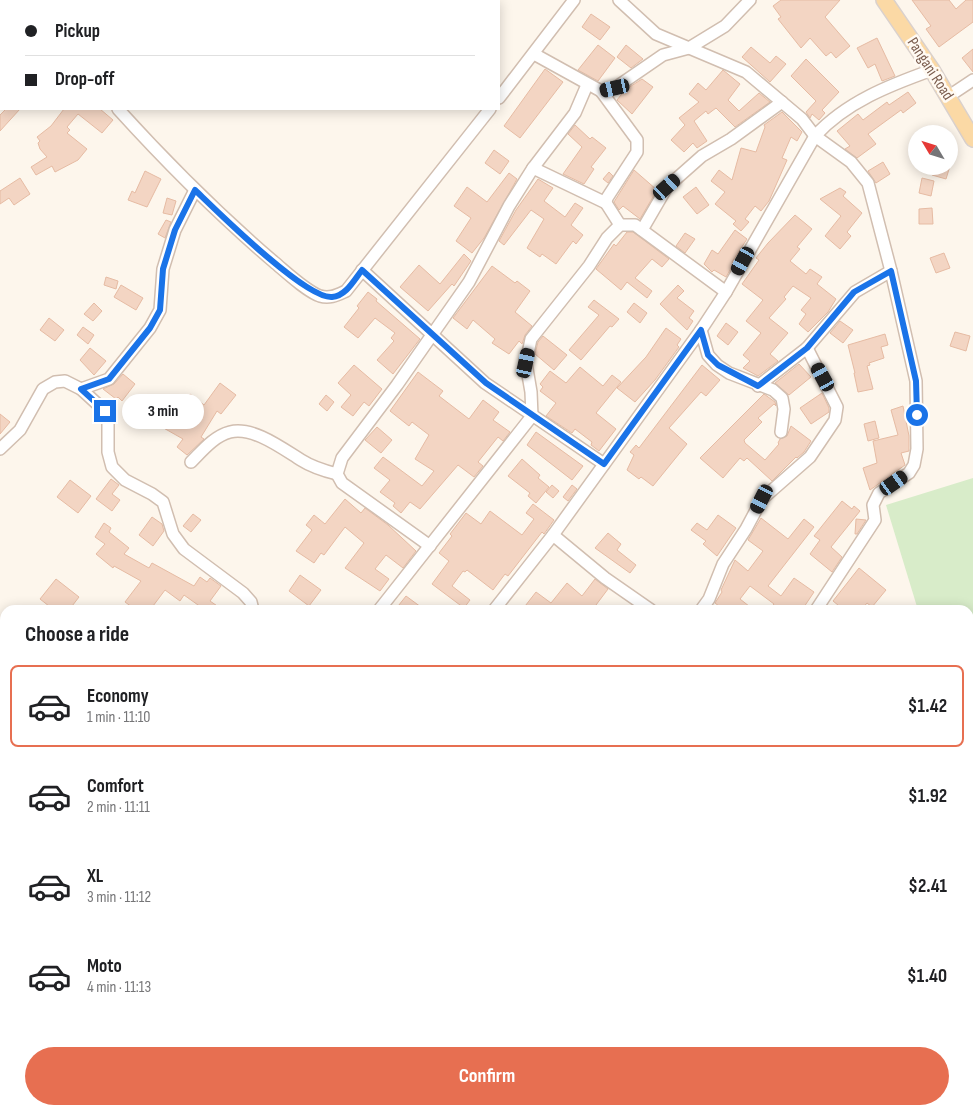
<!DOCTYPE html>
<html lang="en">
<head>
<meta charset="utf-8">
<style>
	body { margin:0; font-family:"Sofia Sans Condensed",sans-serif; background:#f2f2f2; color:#202124; height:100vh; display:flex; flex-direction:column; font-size:19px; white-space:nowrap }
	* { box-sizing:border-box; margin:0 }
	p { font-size:16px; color:#757577 }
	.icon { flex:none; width:28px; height:28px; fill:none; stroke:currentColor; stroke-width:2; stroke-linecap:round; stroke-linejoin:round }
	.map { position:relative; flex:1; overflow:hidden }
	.sheet { position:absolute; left:0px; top:605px; width:974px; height:510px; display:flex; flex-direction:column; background:#fff; border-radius:15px 15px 0 0; box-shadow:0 2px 12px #0003 }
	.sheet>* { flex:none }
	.top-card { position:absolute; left:0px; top:0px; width:500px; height:110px; box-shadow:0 2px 12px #0003; display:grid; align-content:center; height:110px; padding:0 25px; background:#fff }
	.needle { width:32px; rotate:308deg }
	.controls { position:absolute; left:908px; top:125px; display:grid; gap:10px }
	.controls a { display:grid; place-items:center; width:50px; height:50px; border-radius:50%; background:#fff; box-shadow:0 2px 12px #0003; font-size:25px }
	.end { position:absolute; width:22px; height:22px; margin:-11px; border:6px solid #1a73e8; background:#fff; box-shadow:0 0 0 2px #fff }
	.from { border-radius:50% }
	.bubble { position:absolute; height:35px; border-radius:18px; background:#fff; box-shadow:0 2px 12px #0003; font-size:16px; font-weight:700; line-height:35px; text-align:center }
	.car { position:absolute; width:15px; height:30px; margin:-15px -8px; border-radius:6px; box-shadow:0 0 4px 1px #0007; background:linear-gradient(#222 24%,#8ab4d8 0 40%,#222 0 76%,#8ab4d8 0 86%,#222 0) }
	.top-card b { display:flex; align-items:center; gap:18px; height:48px; font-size:19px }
	.top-card b+b { border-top:1px solid #e0e0e0 }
	.top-card i { width:12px; height:12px; background:#202124 }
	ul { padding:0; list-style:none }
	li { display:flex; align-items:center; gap:15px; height:82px; margin:0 10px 8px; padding:0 15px; border:2px solid transparent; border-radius:8px }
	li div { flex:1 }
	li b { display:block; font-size:19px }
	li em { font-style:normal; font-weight:700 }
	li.active { border-color:#e76f51 }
	li>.icon { width:45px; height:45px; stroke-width:1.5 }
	h2 { padding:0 25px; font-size:22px; line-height:60px }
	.cta { display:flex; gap:10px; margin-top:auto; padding:10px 25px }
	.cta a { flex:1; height:58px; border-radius:30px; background:#e76f51; color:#fff; font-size:20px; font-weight:700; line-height:58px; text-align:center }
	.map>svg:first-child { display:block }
</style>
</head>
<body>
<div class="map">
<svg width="973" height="1115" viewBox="0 0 973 1115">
	<rect width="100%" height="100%" fill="#fdf6ec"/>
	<path fill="#d8ecc9" d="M973 478V647L969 648V610H918L886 505Z"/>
	<g fill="#f3d5c3" stroke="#e6bba3">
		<path d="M781 0H840L825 17 850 46 836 58 831 52 826 56 810 38 801 48 778 19 781 17 773 6Z"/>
		<path d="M912 0H949L956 9 966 0H973V22L939 47 926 29 931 26Z"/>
		<path d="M591 14 610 27 600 40 582 27Z"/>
		<path d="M877 38 895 76 882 81 875 64 868 68 857 48Z"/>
		<path d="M598 45 615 58 598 81 578 70Z"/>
		<path d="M626 45 643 59 631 68 617 57Z"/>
		<path d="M751 47 770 63 776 56 786 64 770 82 742 57Z"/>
		<path d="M973 49V72L962 58Z"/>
		<path d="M806 59 839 92 822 110 825 113 819 120 812 114 810 118 806 112 816 101 791 76Z"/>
		<path d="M545 69 563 82 520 138 504 126Z"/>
		<path d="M723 70 740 84 728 100 739 111 759 93 770 102 735 127 716 108 708 114 706 111 694 121 707 141 697 148 693 143 684 152 671 140 685 125 679 118 699 102 689 94 698 83 706 90Z"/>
		<path d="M642 79 653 87 632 114 617 100 625 90Z"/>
		<path d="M908 92 916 103 903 113 901 110 868 134 876 144 857 158 845 149 850 146 837 131 858 114 863 120 887 102 889 105Z"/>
		<path d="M6 109H20L0 131V115Z"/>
		<path d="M64 109H100L113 120 102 133 78 114 67 127 70 130 67 133 87 149 78 160 55 172 52 166 36 175 31 167 47 157 40 149 38 143 40 141 37 137 51 126Z"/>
		<path d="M782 112 802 132 797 141 791 137 782 158 787 160 769 201 761 211 755 206 745 219 749 222 741 231 733 224 736 221 715 204 725 192 711 181 719 170 732 180 741 148 756 152 765 127 764 125Z"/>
		<path d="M575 125 590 139 592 137 606 148 591 167 594 169 584 184 563 174 582 147 568 134Z"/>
		<path d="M494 150 509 161 500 174 485 163Z"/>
		<path d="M883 162 890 174 876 183 868 171Z"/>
		<path d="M935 166H950L946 179 932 175Z"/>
		<path d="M634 170 657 190 640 219 623 206 619 210 614 202Z"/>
		<path d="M145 171 161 179 147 207 128 200 132 191 135 193Z"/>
		<path d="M609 172 613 176 608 183 603 179Z"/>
		<path d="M509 173 517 179 484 238 472 253 456 241 471 218 454 206 467 187 487 202Z"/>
		<path d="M20 178 30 194 14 205 9 198 0 204V191Z"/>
		<path d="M922 178 934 181 931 196 919 193Z"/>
		<path d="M538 179 553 188 544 201 565 217 575 203 583 208 571 225 583 235 576 244 573 241 556 264 542 254 540 257 527 248 544 219 531 210 504 245 499 241 516 210Z"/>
		<path d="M696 187 709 205 697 214 683 197Z"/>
		<path d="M840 188 846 192 843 196 862 213 847 232 851 236 840 249 825 236 841 216 820 199Z"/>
		<path d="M167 198 176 201 172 215 163 213Z"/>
		<path d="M932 208 933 224H919V209Z"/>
		<path d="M795 215 812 229 797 247 800 249 790 261 806 274 810 269 822 277 817 284 836 299 828 312 808 332 799 324 806 314 801 310 811 298 793 286 784 297 786 299 769 318 788 333 770 354 778 361 758 376 743 368 750 361 743 355 761 333 746 321 763 300 742 284 759 260 756 258 768 243Z"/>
		<path d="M166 220 171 222 165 238 158 234Z"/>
		<path d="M735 230 747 239 732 262 734 263 726 277 714 270 712 272 704 264 712 250 718 254Z"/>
		<path d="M627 232H633L669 259 662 267 652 259 635 278 652 291 647 298 627 282 621 290 596 269 614 244 616 246Z"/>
		<path d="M685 233 695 239 685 253 676 246Z"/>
		<path d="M944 253 950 268 936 273 930 258Z"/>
		<path d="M464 254 471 261 454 286 452 284 428 311 400 287 419 265 440 284Z"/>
		<path d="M492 266 515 283 517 281 530 291 515 312 532 326 525 335 522 344 519 341 509 354 492 343 495 339 473 320 467 329 453 318Z"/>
		<path d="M106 277 118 281 116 289 104 285Z"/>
		<path d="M121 285 143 298 136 310 114 297Z"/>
		<path d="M678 285 684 291 677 298 694 311 689 318 693 321 687 330 660 304Z"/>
		<path d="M368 292 377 299 376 301 420 339 393 374 377 360 394 341 391 338 395 333 375 318 358 338 344 327 359 308 357 306Z"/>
		<path d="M594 300 619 319 612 327 610 326 581 360 569 350 599 315 588 307Z"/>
		<path d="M94 303 102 311 93 321 84 314Z"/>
		<path d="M634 303 647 313 640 323 627 312Z"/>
		<path d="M49 318 64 330 55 341 40 330Z"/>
		<path d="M840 321 853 330 843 343 830 333Z"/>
		<path d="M726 323 738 332 728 345 717 336Z"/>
		<path d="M83 327 94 335 88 344 77 335Z"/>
		<path d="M666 328 681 339 677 345 679 347 655 380 635 402 617 388 646 357Z"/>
		<path d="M955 332 970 336 966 351 950 346Z"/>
		<path d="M885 334 888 345 881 347 884 358 869 363 870 365 867 366 873 389 858 392 854 373H855L848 345Z"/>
		<path d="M543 336 567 355 554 370 535 354 538 342Z"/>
		<path d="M90 348 106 361 94 375 80 360Z"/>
		<path d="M799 364 811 377 789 395 775 383Z"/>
		<path d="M354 365 382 389 369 406 364 402 353 416 341 407 351 395 338 383Z"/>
		<path d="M702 365 720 380 706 396 701 392 669 428 687 444 653 486 641 477 639 479 627 470 634 455 630 452 636 445 639 448Z"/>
		<path d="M580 367 603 386 612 375 621 382 596 413 616 429 599 451 591 445 592 442 575 429 572 433 546 416 556 403 540 391 543 387 540 384 550 371 566 383Z"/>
		<path d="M418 372 443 391 439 396 469 419 483 400 499 412 493 420 510 432 503 441 498 437 478 462 483 466 474 477 458 465 420 509 410 502 401 513 393 506 395 503 380 492 390 480 374 468 383 457 422 486 434 471 415 459 429 435 412 422 409 426 390 411Z"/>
		<path d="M123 374 135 384 122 401 118 397 116 399 103 389 114 384Z"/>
		<path d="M220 383 236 395 221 414 217 411 201 437 204 439 187 455 177 447 183 439 146 418 158 402 175 414 190 394 204 405Z"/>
		<path d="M822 393 829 408V412L811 424 800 408Z"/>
		<path d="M764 394 775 402 776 406 774 404 758 418 762 422 744 440 745 443 765 460 779 444 778 443 780 439 787 436 791 426 811 441 804 452 797 458 796 457 772 481 747 458 744 461 740 458 723 478 700 458Z"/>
		<path d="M326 395 334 402 327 411 319 404Z"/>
		<path d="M903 406 909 436V451L901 453 905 465 870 490 863 468 877 463 873 441 898 435 891 410Z"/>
		<path d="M0 414 10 422 0 434Z"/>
		<path d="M875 421 879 438 868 441 864 424Z"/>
		<path d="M377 427 392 440 381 453 365 440Z"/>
		<path d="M536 432 583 466 572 480 527 445Z"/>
		<path d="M522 459 540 475 538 478 549 487 536 503 528 496 530 493 508 476Z"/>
		<path d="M111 479 119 485 112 494 120 500 112 511 96 499Z"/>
		<path d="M70 480 91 496 78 513 57 497Z"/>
		<path d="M552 485 559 491 553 498 546 492Z"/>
		<path d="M572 485 577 489 568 501 563 497Z"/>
		<path d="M345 499 361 513 365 508 388 525 416 551 403 568 386 555 375 569 389 579 380 591 345 568 364 543 345 527 324 555 321 553 314 563 296 551 312 530 306 525 314 515 325 524Z"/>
		<path d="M842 501 852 509 854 506 860 511 831 547 842 557 832 572 810 554 820 540 814 536Z"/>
		<path d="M533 504 554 520 544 534 542 532 508 576 505 574 493 590 467 570 465 572 463 571 452 586 470 600 464 608 432 584 449 561 439 553 452 536 450 534 466 513 481 524 490 511 522 535 534 519 526 513Z"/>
		<path d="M193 514 201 520 191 532 183 526Z"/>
		<path d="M718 515 736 528 717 556 703 544 706 541 691 530 697 523 707 530Z"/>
		<path d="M152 517 162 524 164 531 153 546 139 535Z"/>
		<path d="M761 518 788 539 804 519 814 527 768 586 781 596 794 578 814 592 802 610H769L774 604 750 586 740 599 754 610H724L715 603 722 592 721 590 735 560 748 571 763 551 748 540Z"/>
		<path d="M856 519 866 520 857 534H855Z"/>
		<path d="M104 523 111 528 109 532 129 548 124 554 149 568 152 563 194 586 200 577 207 582 210 578 221 586 210 601 223 610H205L184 595 180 601 165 590 150 610H136L125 602 141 581 114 566 113 568 96 554 105 544 95 537Z"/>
		<path d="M608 533 621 544 617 550 636 565 630 573 595 548Z"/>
		<path d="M859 568 886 590 872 607 867 603 861 610H844L833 601Z"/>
		<path d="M300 575 321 590 309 606 289 591Z"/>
		<path d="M56 579 79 597 69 610H54L40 599Z"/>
		<path d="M595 579 608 589 596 605 602 610H522L536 592 551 603 567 583 582 596Z"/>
		<path d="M406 596 425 610H395Z"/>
	</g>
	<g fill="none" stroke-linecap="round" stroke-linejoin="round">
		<defs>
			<g id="minor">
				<path d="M619 0 656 34 746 72 802 119 815 136C846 102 890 85 932 70"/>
				<path d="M0 12 1 13"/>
				<path d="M534 54 601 91 615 88 663 55 689 48 725 26 750 0"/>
				<path d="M601 91 637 140V152L607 198 606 203 620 225"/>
				<path d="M949 96 973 80"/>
				<path d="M499 98 574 0"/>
				<path d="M118 109C167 163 218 214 274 262 286 272 306 291 320 296 330 299 337 295 346 291L490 109"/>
				<path d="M533 168 606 203"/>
				<path d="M642 230 667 187 702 156 731 139 782 102"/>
				<path d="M362 270 485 383 604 464"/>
				<path d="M701 330 708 355 717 365 729 373 773 390 782 398 784 409 781 432"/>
				<path d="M758 386 807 348 855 292 891 271"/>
				<path d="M81 389 109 379 150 328 160 310 163 269 175 230 195 190"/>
				<path d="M0 449 20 430 43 389 55 382 65 381 81 389 105 411 108 423V452L112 467 125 480 152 494 163 502 173 534 184 549 243 593 251 602 253 610"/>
				<path d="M191 462C202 451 214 436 230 432 253 426 283 449 301 460 312 467 325 471 337 474"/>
				<path d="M553 535 605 578 651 610"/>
				<path d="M430 546 342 483 337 474 342 458 397 385 469 282 509 206 533 168 575 113 587 85"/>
				<path d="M379 610 532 416 531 392 526 363 531 339 589 266 607 238 620 225H635L726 292"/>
				<path d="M494 610 553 535 701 330 726 292 815 136 851 162 868 183 891 271 916 381 917 449 914 465 909 473 879 493 873 505 875 520 816 610"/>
				<path d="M701 610 709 599 723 564 746 529 762 499 810 457 835 420 837 407 807 348"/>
				<path d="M0 723 5 719"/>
				<path d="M0 747 5 750"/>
				<path d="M969 885 973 889"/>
				<path d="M0 1034 5 1028"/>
				<path d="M432 1110 441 1115"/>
				<path d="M32 1115 41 1110"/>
				<path d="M148 1115 153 1110"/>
				<path d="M306 1115 308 1110"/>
				<path d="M460 1115 462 1110"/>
			</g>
			<path id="major" d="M884 0 932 70 973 139"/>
		</defs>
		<use href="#minor" stroke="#d1beb0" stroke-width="14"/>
		<use href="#major" stroke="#dad1cd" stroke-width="18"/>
		<use href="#minor" stroke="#fff" stroke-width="11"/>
		<use href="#major" stroke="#fbd9a5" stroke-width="15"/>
	</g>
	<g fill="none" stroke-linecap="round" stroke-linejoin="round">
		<path stroke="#1a73e8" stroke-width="6" d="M105 411 81 389 109 379 150 328 160 310 163 269 175 230 195 190C217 211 305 299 332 297 346 296 354 280 362 270L486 383 604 464 701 330 708 355 718 365 758 386 807 348 854 292 891 271 916 381 917 415"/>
	</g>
	<g text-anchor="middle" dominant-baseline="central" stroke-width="5" stroke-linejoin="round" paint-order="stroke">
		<g font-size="16" fill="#7a5c4d" stroke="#fffaf3">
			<text transform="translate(930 69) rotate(57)">Pangani Road</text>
		</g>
	</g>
</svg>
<div class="controls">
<a><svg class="needle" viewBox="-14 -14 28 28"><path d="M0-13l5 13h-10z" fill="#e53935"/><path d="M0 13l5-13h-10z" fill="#757577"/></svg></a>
</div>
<i class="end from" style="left:917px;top:415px"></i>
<i class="end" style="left:105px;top:411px"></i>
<div class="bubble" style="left:122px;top:394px;width:82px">3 min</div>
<i class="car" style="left:615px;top:88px;rotate:257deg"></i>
<i class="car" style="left:667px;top:187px;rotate:48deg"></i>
<i class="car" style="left:743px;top:261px;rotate:209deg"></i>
<i class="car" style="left:526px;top:363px;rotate:12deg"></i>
<i class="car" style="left:823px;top:377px;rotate:331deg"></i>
<i class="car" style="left:894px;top:483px;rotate:55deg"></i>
<i class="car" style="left:762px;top:499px;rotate:207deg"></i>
<div class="top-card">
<b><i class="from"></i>Pickup</b>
<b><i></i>Drop-off</b>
</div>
<section class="sheet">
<h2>Choose a ride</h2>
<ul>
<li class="active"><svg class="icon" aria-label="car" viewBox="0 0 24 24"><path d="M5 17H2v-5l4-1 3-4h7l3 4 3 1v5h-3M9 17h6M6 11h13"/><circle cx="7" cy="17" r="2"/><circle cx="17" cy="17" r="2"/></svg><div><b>Economy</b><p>1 min · 11:10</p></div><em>$1.42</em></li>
<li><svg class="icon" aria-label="car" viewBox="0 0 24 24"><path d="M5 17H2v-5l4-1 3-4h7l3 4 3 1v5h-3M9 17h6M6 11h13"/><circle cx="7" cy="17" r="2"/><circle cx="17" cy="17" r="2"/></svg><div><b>Comfort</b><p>2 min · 11:11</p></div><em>$1.92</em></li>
<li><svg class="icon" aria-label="car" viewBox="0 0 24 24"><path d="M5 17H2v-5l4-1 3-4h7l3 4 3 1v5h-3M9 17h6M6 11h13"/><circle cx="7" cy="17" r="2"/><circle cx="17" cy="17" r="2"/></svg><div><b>XL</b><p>3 min · 11:12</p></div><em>$2.41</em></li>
<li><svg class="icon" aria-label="car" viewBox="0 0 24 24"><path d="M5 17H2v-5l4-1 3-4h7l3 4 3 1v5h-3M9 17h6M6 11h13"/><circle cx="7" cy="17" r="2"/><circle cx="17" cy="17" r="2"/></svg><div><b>Moto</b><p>4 min · 11:13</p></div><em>$1.40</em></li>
</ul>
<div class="cta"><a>Confirm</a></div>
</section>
</div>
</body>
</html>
